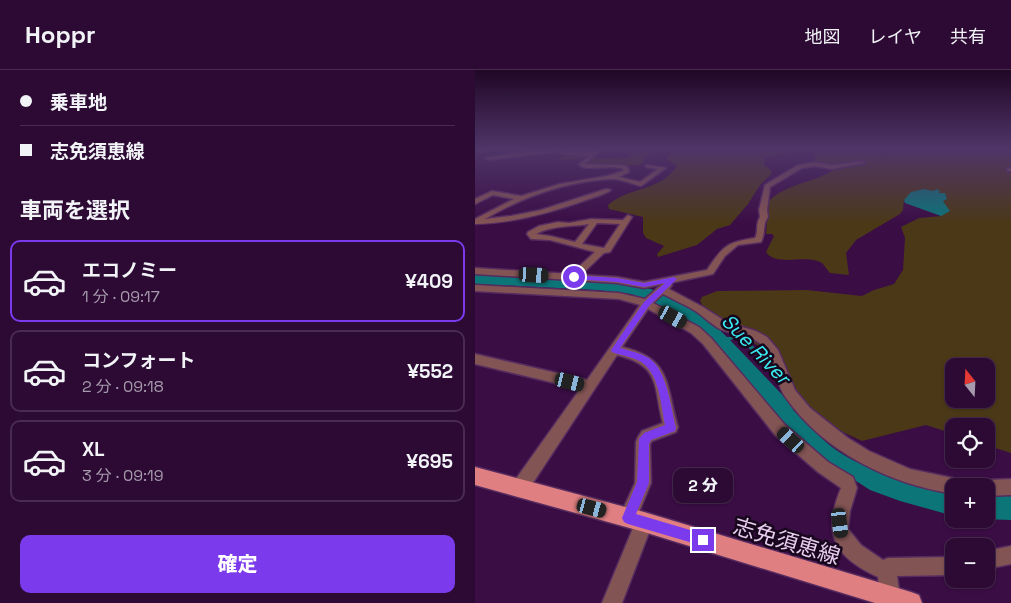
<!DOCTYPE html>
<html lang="ja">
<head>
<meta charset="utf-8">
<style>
	body { margin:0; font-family:"Space Grotesk","Noto Sans JP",sans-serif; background:#34133c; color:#f1f3f6; height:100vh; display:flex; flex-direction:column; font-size:19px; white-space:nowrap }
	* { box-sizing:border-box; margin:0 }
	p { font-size:16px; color:#a69aac }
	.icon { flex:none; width:28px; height:28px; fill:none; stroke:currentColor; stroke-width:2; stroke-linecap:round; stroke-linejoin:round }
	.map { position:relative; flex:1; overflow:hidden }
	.side { display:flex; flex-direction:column; background:#2c0a34; width:475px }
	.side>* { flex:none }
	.top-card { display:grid; align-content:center; height:110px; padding:0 20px; background:#2c0a34 }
	.needle { width:32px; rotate:342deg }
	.buttons { position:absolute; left:470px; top:288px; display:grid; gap:10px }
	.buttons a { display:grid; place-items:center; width:50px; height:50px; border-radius:10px; background:#2c0a34; box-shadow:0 1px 4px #0004,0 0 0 1px #482b4f; font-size:25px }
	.end { position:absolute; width:22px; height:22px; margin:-11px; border:6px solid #7c3aed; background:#fff; box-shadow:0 0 0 2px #fff }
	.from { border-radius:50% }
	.bubble { position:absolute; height:35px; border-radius:10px; background:#2c0a34; box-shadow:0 1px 4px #0004,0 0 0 1px #482b4f; font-size:16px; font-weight:800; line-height:35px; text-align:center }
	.car { position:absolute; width:15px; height:30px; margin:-15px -8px; border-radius:6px; box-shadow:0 0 4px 1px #0007; background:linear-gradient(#222 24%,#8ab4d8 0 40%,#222 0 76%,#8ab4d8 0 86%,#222 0) }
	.top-card b { display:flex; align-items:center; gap:18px; height:48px; font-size:19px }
	.top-card b+b { border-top:1px solid #482b4f }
	.top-card i { width:12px; height:12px; background:#f1f3f6 }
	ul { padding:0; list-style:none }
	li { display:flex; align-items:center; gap:15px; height:82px; margin:0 10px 8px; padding:0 10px; border:2px solid #482b4f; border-radius:10px }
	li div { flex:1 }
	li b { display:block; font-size:19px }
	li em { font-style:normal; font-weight:800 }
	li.selected { border-color:#7c3aed }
	li>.icon { width:45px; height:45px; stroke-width:1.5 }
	h2 { padding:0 20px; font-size:22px; line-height:60px }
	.cta { display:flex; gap:10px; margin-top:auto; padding:10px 20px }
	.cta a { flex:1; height:58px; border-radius:10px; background:#7c3aed; color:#fff; font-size:20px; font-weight:800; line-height:58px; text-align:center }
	header { display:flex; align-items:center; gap:30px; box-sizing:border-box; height:70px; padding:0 25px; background:#2c0a34; border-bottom:1px solid #482b4f }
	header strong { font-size:24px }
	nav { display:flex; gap:28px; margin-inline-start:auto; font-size:18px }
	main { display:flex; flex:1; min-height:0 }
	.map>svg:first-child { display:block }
</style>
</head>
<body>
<header>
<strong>Hoppr</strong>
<nav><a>地図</a><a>レイヤ</a><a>共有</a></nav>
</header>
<main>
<section class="side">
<div class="top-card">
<b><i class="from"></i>乗車地</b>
<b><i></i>志免須恵線</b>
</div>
<h2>車両を選択</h2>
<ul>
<li class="selected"><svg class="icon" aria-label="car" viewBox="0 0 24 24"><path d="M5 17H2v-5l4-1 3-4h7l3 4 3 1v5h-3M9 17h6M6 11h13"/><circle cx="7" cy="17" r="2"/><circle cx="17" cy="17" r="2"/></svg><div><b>エコノミー</b><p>1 分 · 09:17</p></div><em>¥409</em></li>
<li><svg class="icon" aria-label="car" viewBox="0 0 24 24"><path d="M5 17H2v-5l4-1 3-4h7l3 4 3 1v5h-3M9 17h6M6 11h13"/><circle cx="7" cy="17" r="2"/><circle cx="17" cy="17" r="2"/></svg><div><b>コンフォート</b><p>2 分 · 09:18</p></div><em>¥552</em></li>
<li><svg class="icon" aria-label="car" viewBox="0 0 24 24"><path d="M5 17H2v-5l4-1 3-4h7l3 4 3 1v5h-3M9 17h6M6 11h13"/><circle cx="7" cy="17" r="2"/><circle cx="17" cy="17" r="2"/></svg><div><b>XL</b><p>3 分 · 09:19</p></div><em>¥695</em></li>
</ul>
<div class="cta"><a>確定</a></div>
</section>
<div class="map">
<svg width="536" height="533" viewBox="0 0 536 533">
	<rect width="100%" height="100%" fill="#3a0d45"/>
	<g fill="#4b3817" fill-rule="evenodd">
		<path d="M163 79H315L312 83 289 88V95L295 99 297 103 285 115 273 134 255 155 242 159 222 175 183 187 182 184 189 176 171 168 168 163V147L134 139 133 135C155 116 185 122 202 96L191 89 196 83 191 80 176 81 169 88 168 93 162 95 117 96 112 95 108 88 82 90C90 82 109 86 120 86L121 89 153 88Z"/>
		<path d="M318 79H402L401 81 408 84 423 82 420 79H536V383L511 375V356H479V364L451 355 387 371 344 351 316 320 286 278 228 236 225 231 227 227 242 221 332 220 387 226 399 220 419 214 428 200 430 168 426 157 444 148 466 146 467 143 475 141 469 135 465 123 449 119 429 130 428 140 425 144 381 170 371 183 374 205 355 203C352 200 350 196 347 193 332 183 302 198 291 182L299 166 297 164H291L294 131C312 113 339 113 360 99L356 96 339 93 341 84 337 80ZM479 296H511V329H479Z"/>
	</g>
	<g fill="#0c7578">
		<path d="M449 119 458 121 462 119 465 121 464 123H470L472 129 468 131 475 141 466 146 430 133 429 130 436 122Z"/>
		<path d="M0 205 151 214 176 219 230 246 252 267H264L273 271 287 285 291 296 303 310C294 303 276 277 269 275L267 270 262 268 255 270 319 337 318 340C331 352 343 366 357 377 392 403 437 412 479 422V446L425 431 395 420 347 389 302 350 281 320 229 261 177 231 156 224 122 220 0 214Z"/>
		<path d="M536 423V450L505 449H511V425Z"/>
	</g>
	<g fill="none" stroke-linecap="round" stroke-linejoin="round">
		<defs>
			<g id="minor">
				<path d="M0 79H14L0 82Z"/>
				<path d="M69 79H89L92 82H118L121 79H127L110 94 148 95 153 97 154 102 144 107 165 112 183 99 171 97V95L191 98 166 116C158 114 143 108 136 109 92 111 47 127 10 149L36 146 66 140 131 119 136 120C129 125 119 127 111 130 75 143 38 153 0 154V149L39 129 18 125 0 134V129L17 121 46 126 85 114 132 106 148 101V99C135 94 121 100 107 97L104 94 114 86 86 84 84 81 13 90 10 88Z"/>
				<path d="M340 92 357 95 387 91 390 93 357 99 340 96 327 98 295 117 292 140 293 147C287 155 291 163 286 172L263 175 250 186 238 204 195 213 197 215 194 219 228 237 253 253 281 261 292 267 303 280 320 320 335 338 373 368 394 381 435 399 487 410 489 416H479V424C415 414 349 382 311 328 300 313 301 290 288 276 276 264 258 266 243 258 235 253 229 247 222 242 211 235 199 230 188 224L178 233 224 257 236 268 310 355 353 392 378 407 382 418 375 441 373 459 386 475 408 490 413 488 479 487V505L422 506 425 527 422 533H408L405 527 403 507C359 487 347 464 366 418L343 402 300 365 228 274 216 263 173 239 147 277C197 288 191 316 203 357L201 362 177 371 175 374 176 413 159 454 153 457 147 454 144 448 160 413 161 372 163 367 167 361 188 353C178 317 187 296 142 285L50 425 44 427 38 425 36 419 38 413 105 319 0 294V284L112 310 165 235 144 229 0 221V215L144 223 170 229 187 214 169 218 142 213 0 204V198L96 204 120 182 75 170 56 169 52 164 53 162 64 156 83 152 94 153 116 149 148 150 153 145 157 147 135 182 129 183 106 205 142 207 169 212 232 200C248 176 252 172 280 168 284 161 280 155 285 147L284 140 290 115 323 95ZM122 153 145 154 129 178 107 174ZM114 154 100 172 75 166 61 164C78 155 96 157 114 154Z"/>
				<path d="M536 97V101H532V99Z"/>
				<path d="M536 409V425L511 426V416H504L505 412 511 410Z"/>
				<path d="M169 443 175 446 178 452 147 533H127L163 446Z"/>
				<path d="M536 476V494L511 499V481Z"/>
			</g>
			<path id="major" d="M0 397 169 442 436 522 444 525 447 533H400L169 462 0 415Z"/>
		</defs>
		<use href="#minor" stroke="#562c60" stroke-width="3"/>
		<use href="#major" stroke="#562c60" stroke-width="3"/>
		<use href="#minor" fill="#835454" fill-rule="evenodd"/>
		<use href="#major" fill="#e07f82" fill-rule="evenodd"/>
	</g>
	<linearGradient id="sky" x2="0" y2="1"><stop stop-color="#200726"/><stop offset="0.51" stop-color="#4f3568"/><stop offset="1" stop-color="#4f3568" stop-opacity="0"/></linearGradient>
	<rect width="536" height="154" fill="url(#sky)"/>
	<path fill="#7c3aed" d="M96 205 142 208 169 213 199 207 202 209 174 236 145 278C155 281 167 283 175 289 192 301 196 338 201 358L200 361 176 370 174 374V413L161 444 232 465 234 470 232 474 228 476 153 454 149 452 147 448 162 412 164 369 169 363 190 355C186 336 185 309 170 295 162 287 147 286 137 282L136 280 169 232 190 213 169 217 142 212 99 209 96 208Z"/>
	<g text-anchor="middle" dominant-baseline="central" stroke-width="5" stroke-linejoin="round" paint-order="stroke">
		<g font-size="20" font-style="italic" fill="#39ecf2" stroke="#18061d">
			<text transform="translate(281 279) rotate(46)">Sue River</text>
		</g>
		<g font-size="22" fill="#e7cdee" stroke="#18061d">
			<text transform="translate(312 471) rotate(17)">志免須恵線</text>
		</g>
	</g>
</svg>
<div class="buttons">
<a><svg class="needle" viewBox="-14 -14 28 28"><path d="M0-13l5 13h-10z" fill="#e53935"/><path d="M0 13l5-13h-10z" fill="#a69aac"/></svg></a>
<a><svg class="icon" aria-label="locate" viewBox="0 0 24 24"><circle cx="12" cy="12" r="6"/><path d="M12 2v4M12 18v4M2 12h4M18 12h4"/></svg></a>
<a>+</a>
<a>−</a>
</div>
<i class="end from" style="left:99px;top:207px"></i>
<i class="end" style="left:228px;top:470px"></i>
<div class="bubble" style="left:198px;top:398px;width:60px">2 分</div>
<i class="car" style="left:59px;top:205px;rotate:93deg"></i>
<i class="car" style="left:198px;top:247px;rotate:119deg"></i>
<i class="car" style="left:95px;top:312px;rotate:104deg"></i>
<i class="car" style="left:316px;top:370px;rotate:312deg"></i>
<i class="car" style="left:117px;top:438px;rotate:105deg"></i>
<i class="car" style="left:365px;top:453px;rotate:173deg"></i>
</div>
</main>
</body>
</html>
